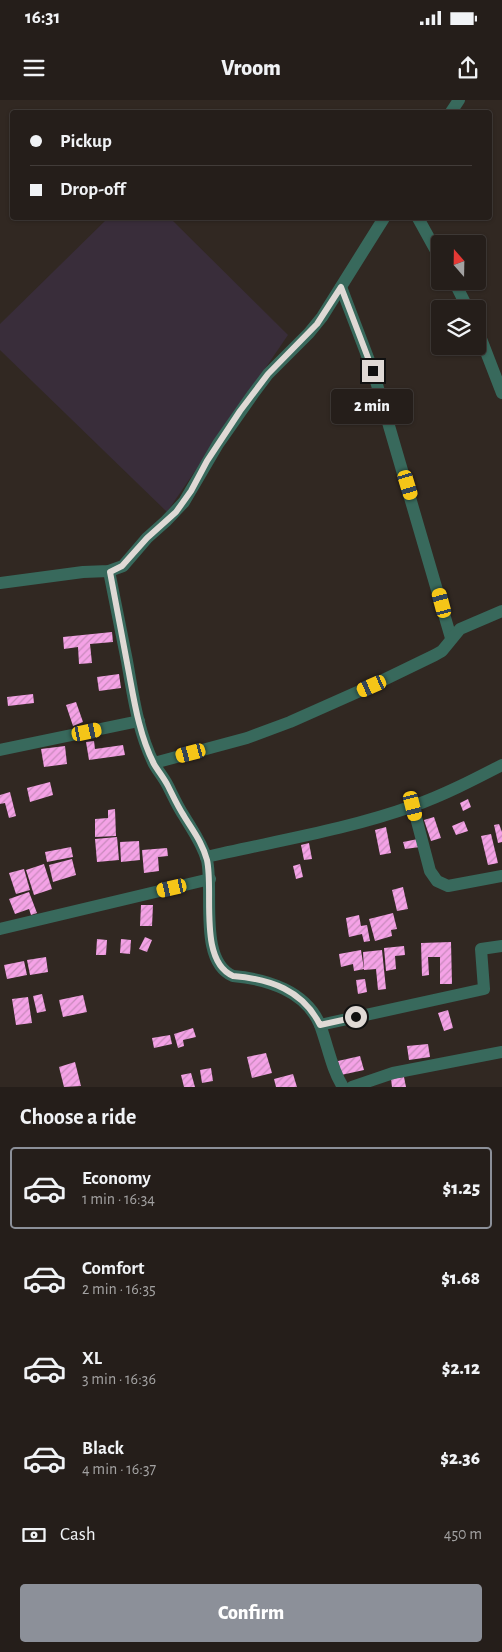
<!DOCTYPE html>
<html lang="en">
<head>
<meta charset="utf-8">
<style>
	body { margin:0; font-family:"Alegreya Sans",sans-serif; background:#312b27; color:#f1f3f6; height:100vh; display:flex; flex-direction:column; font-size:19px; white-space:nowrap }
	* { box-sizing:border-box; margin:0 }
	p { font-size:16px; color:#a3a2a2 }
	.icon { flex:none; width:28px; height:28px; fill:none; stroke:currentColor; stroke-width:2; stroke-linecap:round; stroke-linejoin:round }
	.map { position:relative; height:987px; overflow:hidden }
	.sheet { display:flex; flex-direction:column; background:#251e1a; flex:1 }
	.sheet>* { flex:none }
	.guide { position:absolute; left:10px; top:10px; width:482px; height:110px; border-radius:5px; box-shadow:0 1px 4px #0004,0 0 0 1px #423c39; display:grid; align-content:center; height:110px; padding:0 20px; background:#251e1a }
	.needle { width:32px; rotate:340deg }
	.controls { position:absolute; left:431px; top:135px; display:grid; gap:10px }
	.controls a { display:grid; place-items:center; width:55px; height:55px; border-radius:5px; background:#251e1a; box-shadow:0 1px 4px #0004,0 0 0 1px #423c39; font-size:25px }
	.end { position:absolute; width:22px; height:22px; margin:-11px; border:6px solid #dfd9d5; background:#111; box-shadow:0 0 0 2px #111 }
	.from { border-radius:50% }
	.bubble { position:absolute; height:35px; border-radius:5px; background:#251e1a; box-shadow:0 1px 4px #0004,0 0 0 1px #423c39; font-size:16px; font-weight:800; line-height:35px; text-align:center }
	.car { position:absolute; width:15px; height:30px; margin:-15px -8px; border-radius:6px; box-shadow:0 0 4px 1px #0007; background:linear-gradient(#f5c518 24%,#345 0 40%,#f5c518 0 76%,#345 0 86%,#f5c518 0) }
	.guide b { display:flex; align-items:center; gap:18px; height:48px; font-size:19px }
	.guide b+b { border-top:1px solid #423c39 }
	.guide i { width:12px; height:12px; background:#f1f3f6 }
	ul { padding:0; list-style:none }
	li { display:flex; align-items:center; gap:15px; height:82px; margin:0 10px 8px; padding:0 10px; border:2px solid transparent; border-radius:5px }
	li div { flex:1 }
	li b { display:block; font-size:19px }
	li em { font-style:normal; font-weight:800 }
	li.active { border-color:#8c9099 }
	li>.icon { width:45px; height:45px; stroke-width:1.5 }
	h2 { padding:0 20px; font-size:22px; line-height:60px }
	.pay { display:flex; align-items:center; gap:12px; height:55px; padding:0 20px; font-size:19px }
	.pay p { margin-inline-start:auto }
	.cta { display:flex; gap:10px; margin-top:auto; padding:10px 20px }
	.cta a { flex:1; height:58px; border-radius:5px; background:#8c9099; color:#fff; font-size:20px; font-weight:800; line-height:58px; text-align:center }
	.status { display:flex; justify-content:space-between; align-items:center; height:35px; padding:0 25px; background:#251e1a; direction:ltr }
	.status svg { height:14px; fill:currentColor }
	header { display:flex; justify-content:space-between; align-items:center; height:65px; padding:0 20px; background:#251e1a; font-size:22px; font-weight:800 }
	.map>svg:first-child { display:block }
</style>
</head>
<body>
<div class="status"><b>16:31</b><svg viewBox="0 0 49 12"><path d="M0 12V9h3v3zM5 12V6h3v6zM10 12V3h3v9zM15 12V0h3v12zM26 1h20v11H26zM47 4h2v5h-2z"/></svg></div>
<header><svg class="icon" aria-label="menu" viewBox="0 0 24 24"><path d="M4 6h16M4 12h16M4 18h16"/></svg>Vroom<svg class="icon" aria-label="share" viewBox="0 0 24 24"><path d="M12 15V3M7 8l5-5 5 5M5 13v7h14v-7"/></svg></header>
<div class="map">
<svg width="502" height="987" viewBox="0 0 502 987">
	<defs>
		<pattern id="building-hatch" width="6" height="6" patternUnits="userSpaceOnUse" patternTransform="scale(1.25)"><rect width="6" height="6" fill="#f4a2e6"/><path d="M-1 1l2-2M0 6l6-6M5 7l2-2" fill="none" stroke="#c88abc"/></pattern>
	</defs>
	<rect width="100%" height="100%" fill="#312822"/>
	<path fill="#392d3a" d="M108 118H170L288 235 167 412 0 250V224Z"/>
	<g fill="url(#building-hatch)">
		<path d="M112 532 113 542 90 544 92 563 79 564 78 547 64 549 63 537Z"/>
		<path d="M119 574 121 588 99 591 97 577Z"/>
		<path d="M33 594 34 603 8 606 7 597Z"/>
		<path d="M76 602 83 622 73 626 66 605Z"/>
		<path d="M94 641 95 649 123 645 125 655 89 660 86 642Z"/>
		<path d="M65 646 67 664 44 667 41 649Z"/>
		<path d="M50 682 53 695 30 702 27 688Z"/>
		<path d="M10 692 16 716 9 718 5 703 0 704V695Z"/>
		<path d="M468 699 471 707 463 711 460 703Z"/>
		<path d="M115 709 116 736 95 737V719L108 718V710Z"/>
		<path d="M434 717 441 738 431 741 424 720Z"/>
		<path d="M464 721 468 731 456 735 452 726Z"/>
		<path d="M499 724 502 732V742L498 743 494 725Z"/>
		<path d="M386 727 391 753 380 755 375 730Z"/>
		<path d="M491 734 498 763 488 765 481 736Z"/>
		<path d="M117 737 119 760 97 762 95 739Z"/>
		<path d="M418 739 420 747 405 749 403 742Z"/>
		<path d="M139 741 140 760 121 762 120 742Z"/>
		<path d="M309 743 312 759 304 760 301 745Z"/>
		<path d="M71 747 73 757 47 762 45 752Z"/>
		<path d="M167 748 168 756 158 757 159 771 144 773 142 750Z"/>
		<path d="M72 759 76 775 53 782 49 765Z"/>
		<path d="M44 764 52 789 34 795 26 770Z"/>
		<path d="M300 764 303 777 296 779 293 766Z"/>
		<path d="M24 769 30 790 16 794 9 773Z"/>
		<path d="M403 787 408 809 397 811 392 790Z"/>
		<path d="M29 792 37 813 31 815 29 809 15 814 9 799Z"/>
		<path d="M141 805H153L152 826H140Z"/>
		<path d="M393 813 397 829 391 830 392 836 375 841 369 819Z"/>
		<path d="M359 815 361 826 367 825 370 841 364 842 362 834 349 837 346 818Z"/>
		<path d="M145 837 152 840 147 852 139 849Z"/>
		<path d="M97 839 107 840 106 855H96Z"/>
		<path d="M121 839 131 840 130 854 120 853Z"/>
		<path d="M451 842 452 884H440V857H428L429 875 422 876 421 843Z"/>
		<path d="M404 846 405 855 395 856 396 869 386 871 384 848Z"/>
		<path d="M361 850 364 869 354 871 353 864 341 867 339 854Z"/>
		<path d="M382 850 386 889 378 890 376 869 364 870 363 852Z"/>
		<path d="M46 857 48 872 30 875 27 860Z"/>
		<path d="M24 861 27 875 7 879 4 865Z"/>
		<path d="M365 879 367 892 358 894 356 880Z"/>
		<path d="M42 894 46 911 37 913 33 896Z"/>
		<path d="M83 895 87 912 63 917 59 900Z"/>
		<path d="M28 897 32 923 16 925 12 899Z"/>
		<path d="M448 910 453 928 444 931 438 913Z"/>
		<path d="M193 928 196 937 183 940 184 946 178 948 174 934Z"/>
		<path d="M170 935 172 944 154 948 152 938Z"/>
		<path d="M428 944 430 957 409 960 407 946Z"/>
		<path d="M266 953 272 973 252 978 247 957Z"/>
		<path d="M360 956 364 970 341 975 338 961Z"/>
		<path d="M75 962 81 986 64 987 59 967Z"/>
		<path d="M211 968 213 981 202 983 200 970Z"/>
		<path d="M191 973 195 987H184L181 975Z"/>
		<path d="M293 974 297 987H276L274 979Z"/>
		<path d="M404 977 406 987H392L391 979Z"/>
	</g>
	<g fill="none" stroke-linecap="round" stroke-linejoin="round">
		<g stroke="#38695c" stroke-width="12">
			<path d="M451 12 459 0"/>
			<path d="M418 118 440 158"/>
			<path d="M454 181 468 209"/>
			<path d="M341 187 373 271 451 538"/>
			<path d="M478 231 502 293"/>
			<path d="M109 471C115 501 121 531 127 561 133 595 138 632 154 664 158 671 164 678 168 686 173 696 178 707 184 716 193 731 202 743 207 760 214 791 198 861 233 876 267 879 306 891 320 925 328 946 331 968 343 987"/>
			<path d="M0 483 83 472 109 471 123 466 147 438 166 421 184 402 218 344 253 294 268 274 309 233 322 217 384 118"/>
			<path d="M0 650 139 621"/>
			<path d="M154 663 247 638 290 622 371 586 435 555 442 551 460 529 502 511"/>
			<path d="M413 706 430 771 437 781 448 786 502 776"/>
			<path d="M206 757C275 741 346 730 413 706 444 695 473 680 502 665"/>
			<path d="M0 829 210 779"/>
			<path d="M320 925 484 889 481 849 502 846"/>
			<path d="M352 987 393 973 502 952"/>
		</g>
	</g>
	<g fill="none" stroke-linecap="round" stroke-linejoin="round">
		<path stroke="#dfd9d5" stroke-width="6" d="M356 917 320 925C303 890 270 879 233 876 198 861 214 791 207 760 202 742 193 731 184 716 178 707 173 696 168 686 164 678 158 671 154 664 139 635 134 600 128 568 122 536 116 504 110 472L122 466 147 438 176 412 191 391 207 361 240 311 268 274 317 224 341 187 373 271"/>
	</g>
</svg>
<div class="controls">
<a><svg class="needle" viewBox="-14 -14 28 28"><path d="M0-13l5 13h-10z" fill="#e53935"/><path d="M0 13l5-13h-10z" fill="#a3a2a2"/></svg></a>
<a><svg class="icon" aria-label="layers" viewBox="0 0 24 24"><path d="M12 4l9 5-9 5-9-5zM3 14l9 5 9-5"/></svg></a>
</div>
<i class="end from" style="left:356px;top:917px"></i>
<i class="end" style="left:373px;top:271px"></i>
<div class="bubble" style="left:331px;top:289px;width:82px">2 min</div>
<i class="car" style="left:408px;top:385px;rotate:163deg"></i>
<i class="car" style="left:442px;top:503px;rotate:345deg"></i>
<i class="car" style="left:372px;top:586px;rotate:246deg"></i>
<i class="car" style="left:87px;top:632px;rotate:78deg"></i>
<i class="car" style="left:191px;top:653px;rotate:255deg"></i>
<i class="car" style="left:413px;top:706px;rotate:166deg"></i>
<i class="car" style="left:172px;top:788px;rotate:257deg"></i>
<div class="guide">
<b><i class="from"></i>Pickup</b>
<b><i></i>Drop-off</b>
</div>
</div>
<section class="sheet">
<h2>Choose a ride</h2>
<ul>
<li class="active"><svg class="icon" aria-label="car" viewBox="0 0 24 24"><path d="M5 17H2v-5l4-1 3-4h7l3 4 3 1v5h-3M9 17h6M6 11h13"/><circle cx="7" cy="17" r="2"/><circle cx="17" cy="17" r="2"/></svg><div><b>Economy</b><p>1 min · 16:34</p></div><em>$1.25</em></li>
<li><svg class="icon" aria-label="car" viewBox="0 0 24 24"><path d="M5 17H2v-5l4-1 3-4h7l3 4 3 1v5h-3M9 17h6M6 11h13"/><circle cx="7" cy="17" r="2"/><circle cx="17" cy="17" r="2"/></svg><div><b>Comfort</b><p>2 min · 16:35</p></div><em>$1.68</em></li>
<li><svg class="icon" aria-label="car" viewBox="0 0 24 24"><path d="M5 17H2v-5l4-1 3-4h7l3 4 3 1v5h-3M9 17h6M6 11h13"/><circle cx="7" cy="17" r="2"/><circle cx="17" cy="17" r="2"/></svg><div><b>XL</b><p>3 min · 16:36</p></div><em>$2.12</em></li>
<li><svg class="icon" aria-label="car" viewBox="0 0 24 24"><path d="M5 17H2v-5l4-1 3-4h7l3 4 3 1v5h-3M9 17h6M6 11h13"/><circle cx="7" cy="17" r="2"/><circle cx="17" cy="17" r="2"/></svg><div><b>Black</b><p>4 min · 16:37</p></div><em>$2.36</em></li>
</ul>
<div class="pay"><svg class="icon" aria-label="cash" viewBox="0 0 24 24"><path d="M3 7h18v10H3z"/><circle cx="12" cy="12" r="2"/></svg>Cash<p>450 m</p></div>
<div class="cta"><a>Confirm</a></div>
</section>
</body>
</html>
